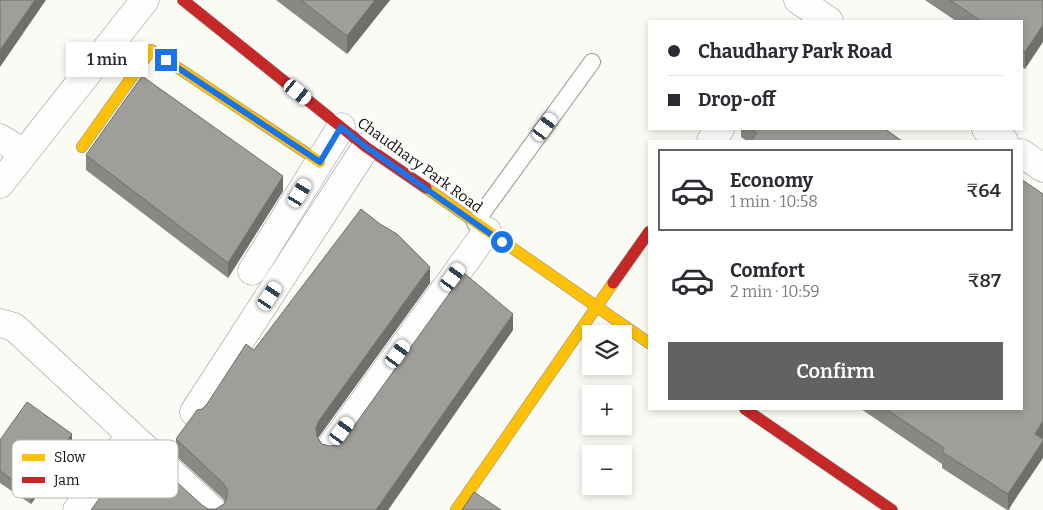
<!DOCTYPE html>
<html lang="en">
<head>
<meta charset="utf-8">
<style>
	body { margin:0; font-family:Bitter,serif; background:#f7f7f7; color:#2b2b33; height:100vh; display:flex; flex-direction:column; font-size:19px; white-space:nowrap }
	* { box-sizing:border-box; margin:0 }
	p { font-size:16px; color:#7c7c81 }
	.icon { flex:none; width:28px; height:28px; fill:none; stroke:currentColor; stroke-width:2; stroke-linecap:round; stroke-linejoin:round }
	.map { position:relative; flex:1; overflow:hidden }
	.panel { position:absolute; left:648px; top:140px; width:375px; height:270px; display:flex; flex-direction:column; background:#fff; border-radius:0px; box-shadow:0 2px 8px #0003 }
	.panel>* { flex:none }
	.guide { position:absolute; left:648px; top:20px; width:375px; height:110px; border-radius:0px; box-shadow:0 2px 8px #0003; display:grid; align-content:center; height:110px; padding:0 20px; background:#fff }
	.controls { position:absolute; left:582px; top:325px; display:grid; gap:10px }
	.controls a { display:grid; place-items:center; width:50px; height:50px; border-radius:0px; background:#fff; box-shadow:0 2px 8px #0003; font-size:25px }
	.end { position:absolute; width:22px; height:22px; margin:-11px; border:6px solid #1a73e8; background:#fff; box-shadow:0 0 0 2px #fff }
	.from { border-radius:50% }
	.bubble { position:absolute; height:35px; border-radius:0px; background:#fff; box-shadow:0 2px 8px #0003; font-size:16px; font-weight:600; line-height:35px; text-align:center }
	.car { position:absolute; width:15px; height:30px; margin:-15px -8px; border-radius:6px; box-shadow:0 0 4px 1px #0007; background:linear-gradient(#fff 24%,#345 0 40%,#fff 0 76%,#345 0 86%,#fff 0) }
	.guide b { display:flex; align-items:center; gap:18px; height:48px; font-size:19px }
	.guide b+b { border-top:1px solid #e1e1e2 }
	.guide i { width:12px; height:12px; background:#2b2b33 }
	ul { padding:9px 0 0; list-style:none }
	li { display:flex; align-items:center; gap:15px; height:82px; margin:0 10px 8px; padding:0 10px; border:2px solid transparent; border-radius:0px }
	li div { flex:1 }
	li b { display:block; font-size:19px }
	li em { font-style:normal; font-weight:600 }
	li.on { border-color:#626260 }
	li>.icon { width:45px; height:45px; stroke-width:1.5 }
	.button { display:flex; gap:10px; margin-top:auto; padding:10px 20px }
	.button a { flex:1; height:58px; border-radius:0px; background:#626260; color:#fff; font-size:20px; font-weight:600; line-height:58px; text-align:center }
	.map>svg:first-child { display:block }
</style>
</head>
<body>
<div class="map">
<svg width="1043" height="510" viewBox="0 0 1043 510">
	<rect width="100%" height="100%" fill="#fbfbf5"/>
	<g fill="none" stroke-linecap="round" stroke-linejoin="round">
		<defs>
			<path id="lane" d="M475 223 592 62"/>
			<g id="street">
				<path d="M798 0 829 21"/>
				<path d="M986 129 1004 141"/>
				<path d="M0 138 24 153"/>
				<path d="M711 141 720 129"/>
				<path d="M1021 153 1043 168"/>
				<path d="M0 184 145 0"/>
				<path d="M252 271 341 127"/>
				<path d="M0 323 14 327 212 510"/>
				<path d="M194 412 366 147"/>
				<path d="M331 447 487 231"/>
				<path d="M77 510 130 435"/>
			</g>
			<g id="slow">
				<path d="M82 147 151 50 320 162"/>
				<path d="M426 188 649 343"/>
				<path d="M456 510 613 283"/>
			</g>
			<g id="jam">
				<path d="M183 0 366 147 426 188"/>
				<path d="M613 283 649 232"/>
				<path d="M745 409 892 510"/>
			</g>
		</defs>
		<use href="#lane" stroke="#959593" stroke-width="18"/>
		<use href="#street" stroke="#959593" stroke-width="29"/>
		<use href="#slow" stroke="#8c8c89" stroke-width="12"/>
		<use href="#jam" stroke="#8c8c89" stroke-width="12"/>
		<use href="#lane" stroke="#fefefe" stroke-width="16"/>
		<use href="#street" stroke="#fefefe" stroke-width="28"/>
		<use href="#slow" stroke="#ffc107" stroke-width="11"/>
		<use href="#jam" stroke="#c62828" stroke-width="11"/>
	</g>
	<g fill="#898884">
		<path d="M276 0H390L347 54Z"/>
		<path d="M925 0H1043L1025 69 1021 66V21H956Z"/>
		<path d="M741 129H885L902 141H747L741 137Z"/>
		<path d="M86 155 283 191 228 278 86 170Z"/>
		<path d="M430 283 318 438 322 444 330 446 337 445 513 330 388 510H91L147 479 208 509H216L224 504 225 502 223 499 176 456V439L254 350Z"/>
		<path d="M861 409H1021L1043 439 1009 510H1007L942 468V464Z"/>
		<path d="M0 440 72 446 31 504 0 483Z"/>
	</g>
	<g fill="#6f6f6c">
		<path d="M35 0H46L0 67V50Z"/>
		<path d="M375 0H390L347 54V36Z"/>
		<path d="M1043 25V42L1025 69V52Z"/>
		<path d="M283 176V191L228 278V263Z"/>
		<path d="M430 267V283L318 438 316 445V429L318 422Z"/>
		<path d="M513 314V330L388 510H376Z"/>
		<path d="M1043 421V438L1035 450V434Z"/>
		<path d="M72 434V446L31 504V493Z"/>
		<path d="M1043 441V458L1008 510V494Z"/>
	</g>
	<g fill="#9f9e9a" stroke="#6f6f6c">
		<path d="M0 0H35L0 50Z"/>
		<path d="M301 0H375L347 36Z"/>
		<path d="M950 0H1043V25L1025 52 1021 49V21H981Z"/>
		<path d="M142 76 283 176 228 263 86 155Z"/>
		<path d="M751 129H885L902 141H751L757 133Z"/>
		<path d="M1021 179 1043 194V421L1035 434 1043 439V441L1008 494 942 452 944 448 886 409H1021Z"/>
		<path d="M361 209 380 224 397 234 430 267 318 422 316 429 317 437 322 444 330 446 337 445 344 440 464 273 513 314 376 510H91L125 463 147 479 158 465 202 505 208 509H216L224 504 227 497V489L223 483 176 439 197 410 202 409 207 404 246 344 254 350Z"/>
		<path d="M27 402 72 434 31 493 0 471V440Z"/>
		<path d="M474 492 501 510H462Z"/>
	</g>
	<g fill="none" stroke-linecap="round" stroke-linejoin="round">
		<path stroke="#1a73e8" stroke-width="6" d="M166 60 320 162 341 127 366 147 502 242"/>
	</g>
	<g text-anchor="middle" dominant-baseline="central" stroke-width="5" stroke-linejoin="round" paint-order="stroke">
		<g font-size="15" fill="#0f0f0f" stroke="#fff">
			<text transform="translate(420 165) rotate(36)">Chaudhary Park Road</text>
		</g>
	</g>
	<rect x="12" y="440" width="166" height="58" rx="8" fill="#fff" stroke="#b7b7b7" stroke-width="1"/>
	<rect x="22" y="454" width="23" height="7" fill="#ffc107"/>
	<rect x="22" y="477" width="23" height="6" fill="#c62828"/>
	<g font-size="14" fill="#0f0f0f">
		<text x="54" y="462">Slow</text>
		<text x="54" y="485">Jam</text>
	</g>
</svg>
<div class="controls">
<a><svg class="icon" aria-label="layers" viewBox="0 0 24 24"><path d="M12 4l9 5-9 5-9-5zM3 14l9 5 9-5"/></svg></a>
<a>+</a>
<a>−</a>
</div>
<i class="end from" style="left:502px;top:242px"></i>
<i class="end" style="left:166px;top:60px"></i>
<div class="bubble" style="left:66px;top:42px;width:82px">1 min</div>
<i class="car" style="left:298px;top:92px;rotate:129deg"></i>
<i class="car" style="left:545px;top:127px;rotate:36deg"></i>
<i class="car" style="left:300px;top:193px;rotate:31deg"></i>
<i class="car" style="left:453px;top:277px;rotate:36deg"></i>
<i class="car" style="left:270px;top:296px;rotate:33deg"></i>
<i class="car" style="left:398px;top:354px;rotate:36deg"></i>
<i class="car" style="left:342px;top:431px;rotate:36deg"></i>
<div class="guide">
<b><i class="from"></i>Chaudhary Park Road</b>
<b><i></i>Drop-off</b>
</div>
<section class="panel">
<ul>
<li class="on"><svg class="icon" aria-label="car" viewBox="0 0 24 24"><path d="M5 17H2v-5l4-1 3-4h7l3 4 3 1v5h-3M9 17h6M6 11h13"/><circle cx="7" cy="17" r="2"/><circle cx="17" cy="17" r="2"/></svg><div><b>Economy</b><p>1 min · 10:58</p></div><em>₹64</em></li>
<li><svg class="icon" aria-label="car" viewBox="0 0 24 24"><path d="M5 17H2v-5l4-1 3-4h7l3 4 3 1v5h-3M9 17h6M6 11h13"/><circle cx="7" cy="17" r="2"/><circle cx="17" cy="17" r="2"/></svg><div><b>Comfort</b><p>2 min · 10:59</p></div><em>₹87</em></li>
</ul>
<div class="button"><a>Confirm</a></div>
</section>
</div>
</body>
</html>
